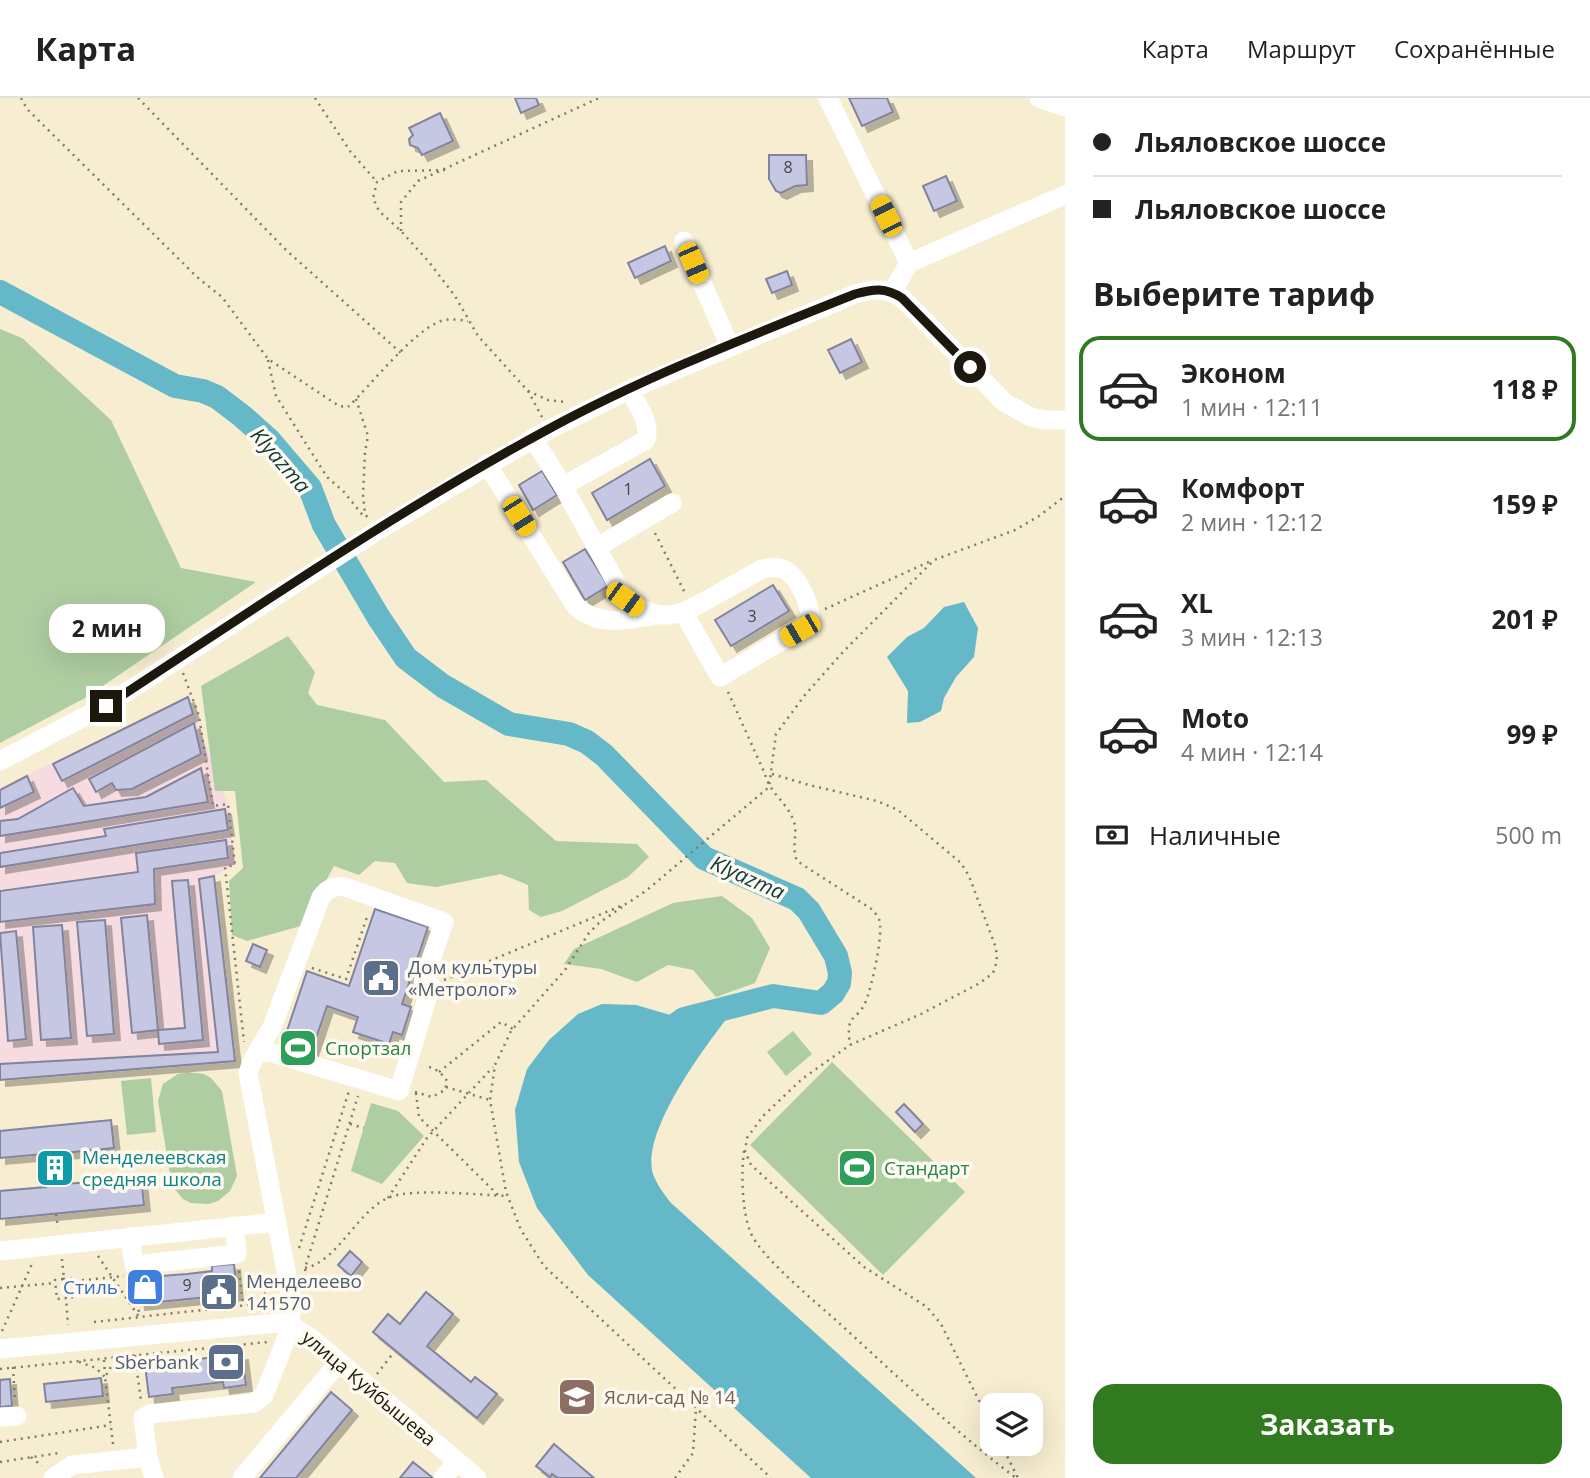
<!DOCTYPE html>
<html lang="ru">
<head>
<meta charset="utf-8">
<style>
	body { margin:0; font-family:"Open Sans",sans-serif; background:#f6f6f6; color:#222; height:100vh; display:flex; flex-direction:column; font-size:26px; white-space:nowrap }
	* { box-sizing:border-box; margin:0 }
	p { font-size:23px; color:#767676 }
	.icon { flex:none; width:38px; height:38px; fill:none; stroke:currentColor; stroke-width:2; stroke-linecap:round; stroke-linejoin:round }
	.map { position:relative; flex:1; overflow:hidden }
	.drawer { display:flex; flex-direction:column; background:#fff; width:525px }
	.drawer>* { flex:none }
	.hud { display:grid; align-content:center; height:154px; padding:0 28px; background:#fff }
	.controls { position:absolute; left:980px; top:1295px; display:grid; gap:14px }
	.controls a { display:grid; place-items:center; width:63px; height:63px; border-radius:14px; background:#fff; box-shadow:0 7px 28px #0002; font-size:35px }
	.end { position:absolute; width:32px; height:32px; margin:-16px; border:9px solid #1c180e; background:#fff; box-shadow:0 0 0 4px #fff }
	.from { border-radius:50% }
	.bubble { position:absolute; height:49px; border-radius:21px; background:#fff; box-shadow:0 7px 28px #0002; font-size:23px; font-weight:700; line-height:49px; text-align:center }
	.car { position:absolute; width:21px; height:42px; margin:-21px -10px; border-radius:9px; box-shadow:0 0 5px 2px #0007; background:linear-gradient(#f5c518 24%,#345 0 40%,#f5c518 0 76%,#345 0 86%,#f5c518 0) }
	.hud b { display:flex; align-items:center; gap:24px; height:66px; font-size:26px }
	.hud b+b { border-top:2px solid #e0e0e0 }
	.hud i { width:18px; height:18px; background:#222 }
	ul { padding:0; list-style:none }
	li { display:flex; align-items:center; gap:21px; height:105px; margin:0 14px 10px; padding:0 14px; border:4px solid transparent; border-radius:21px }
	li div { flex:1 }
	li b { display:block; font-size:26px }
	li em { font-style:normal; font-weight:700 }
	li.current { border-color:#327a1f }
	li>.icon { width:63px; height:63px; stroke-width:1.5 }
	h2 { padding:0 28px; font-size:32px; line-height:84px }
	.pay { display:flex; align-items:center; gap:18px; height:77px; padding:0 28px; font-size:26px }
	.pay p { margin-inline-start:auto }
	.cta { display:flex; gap:14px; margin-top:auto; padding:14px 28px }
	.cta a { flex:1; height:80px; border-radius:21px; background:#327a1f; color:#fff; font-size:28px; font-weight:700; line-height:80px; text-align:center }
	header { display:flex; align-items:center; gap:42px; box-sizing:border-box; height:98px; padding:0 35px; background:#fff; border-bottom:2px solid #e0e0e0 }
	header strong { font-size:33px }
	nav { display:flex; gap:38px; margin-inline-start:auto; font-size:24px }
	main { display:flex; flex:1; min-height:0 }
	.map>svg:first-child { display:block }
</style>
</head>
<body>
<header>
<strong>Карта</strong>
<nav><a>Карта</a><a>Маршрут</a><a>Сохранённые</a></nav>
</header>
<main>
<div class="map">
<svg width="1065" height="1380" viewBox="0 0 1065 1380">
	<defs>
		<filter id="shadow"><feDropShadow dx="6" dy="6" stdDeviation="0" flood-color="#0004"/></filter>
	</defs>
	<rect width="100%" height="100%" fill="#f7edd1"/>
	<path fill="#f6dce0" d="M188 599 228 706 235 767 214 778 235 963 0 982V690Z"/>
	<g fill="#aecda0">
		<path d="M0 231 22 240 111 322 181 470 256 484 85 600 0 645Z"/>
		<path d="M288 538 315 574 308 595 317 607 385 622 444 684 486 682 556 743 637 746 649 759 628 779 562 813 541 819 529 812 528 787 501 776 436 789 407 785 395 765 375 763 359 777 334 768 301 828 247 843 232 837 229 783 243 770 235 693H215L201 588Z"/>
		<path d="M722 798 752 820 770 850 755 885 716 899 693 872 668 867 637 884 601 871 564 866 574 851 673 805Z"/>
		<path d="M793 933 812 956 786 978 767 954Z"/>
		<path d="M832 964 965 1094 883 1177 750 1047Z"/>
		<path d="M187 974 204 976 211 980 222 993 237 1078 230 1093 218 1103 209 1106 191 1105 183 1101 172 1088 158 1003 163 986 178 976Z"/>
		<path d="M151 980 156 1034 127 1037 121 983Z"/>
		<path d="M371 1005 398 1013 424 1038 382 1086 351 1073Z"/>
	</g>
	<g fill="#65b8c7">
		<path d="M964 504 978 530 974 559 956 579 944 600 941 613 920 624 907 625 908 593 887 559 907 539 924 530 944 509Z"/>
		<path d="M602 906 636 907 684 921 736 909C710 941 640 1033 653 1076 656 1085 664 1096 670 1104L976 1380H811L588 1177 537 1110 519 1064 515 1012 527 971 549 942 578 916Z"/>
	</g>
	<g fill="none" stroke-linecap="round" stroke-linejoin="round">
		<path stroke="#65b8c7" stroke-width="24" d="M0 194 175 288 203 293 217 299 242 318 269 342 310 390 324 427 379 520 406 560 443 588 509 626 569 636 587 644 604 657 704 760 797 801 809 813 836 858 840 875 839 885 833 895 821 905 773 898 684 921 658 940"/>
	</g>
	<g fill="#c6c7e3" stroke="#82839d" stroke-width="2" filter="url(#shadow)">
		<path d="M515 0H536L539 7 521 15Z"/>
		<path d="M849 0H887L893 14 862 28Z"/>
		<path d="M440 15 453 43 422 57 418 50 410 47 409 41 413 37 409 30Z"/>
		<path d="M769 57H806L807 87 795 88 781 95 776 93 769 81Z"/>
		<path d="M946 78 957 103 934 113 923 88Z"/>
		<path d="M665 148 671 163 635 180 628 165Z"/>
		<path d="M787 173 792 187 772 195 766 181Z"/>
		<path d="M851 241 862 264 840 275 828 252Z"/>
		<path d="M650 361 665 388 607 422 592 395Z"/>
		<path d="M542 373 557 397 533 412 519 387Z"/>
		<path d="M585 451 608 488 585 502 563 464Z"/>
		<path d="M773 487 789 513 731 548 715 522Z"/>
		<path d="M188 599 193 616 62 683 53 666Z"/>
		<path d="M194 625 201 656 132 691 116 692 112 685 96 694 89 681Z"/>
		<path d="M201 670 208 704 0 738V723L18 721 73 690 84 708 146 699Z"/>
		<path d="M27 678 34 694 0 710V692Z"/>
		<path d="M225 711 228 732 0 769V755L106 738 104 731Z"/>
		<path d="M226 742 228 760 154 771 155 806 0 824V793L138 774 136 755Z"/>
		<path d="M214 778 235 963 0 982V966L218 954 199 781Z"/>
		<path d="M188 782 203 942 159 946 158 932 185 930 172 783Z"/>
		<path d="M375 811 428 829 402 906 411 909 402 937 393 934 389 946 353 934 358 919 327 908 310 958 282 948 307 873 349 888Z"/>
		<path d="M147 817 158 932 132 935 121 820Z"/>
		<path d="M105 822 114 936 87 938 77 824Z"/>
		<path d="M62 827 71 940 41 942 33 829Z"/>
		<path d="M16 833 26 941 8 943 0 835Z"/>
		<path d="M253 846 267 852 260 869 246 863Z"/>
		<path d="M904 1006 923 1026 915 1034 896 1014Z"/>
		<path d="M111 1022 114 1050 64 1055 67 1086 141 1079 144 1107 0 1121V1093L46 1089 43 1056 0 1060V1033Z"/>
		<path d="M350 1153 362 1164 351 1178 338 1167Z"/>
		<path d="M234 1166 237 1196 139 1206 136 1175 160 1173 161 1178 187 1176 212 1173V1168Z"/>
		<path d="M426 1194 453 1216 427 1248 471 1284 475 1279 497 1296 477 1320 373 1234 388 1216 400 1226Z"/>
		<path d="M242 1256 246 1287 224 1290 223 1284 172 1290 173 1296 149 1299 145 1267Z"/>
		<path d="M101 1280 103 1298 46 1304 44 1286Z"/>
		<path d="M10 1281 12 1308 0 1309V1282Z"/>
		<path d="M331 1294 352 1312 296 1380H260Z"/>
		<path d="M554 1346 594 1380H558L552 1376 550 1379 536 1368Z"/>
		<path d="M413 1364 433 1380H400Z"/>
	</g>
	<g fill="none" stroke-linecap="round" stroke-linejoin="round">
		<g stroke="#827b69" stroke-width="2.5" stroke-dasharray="2 5" stroke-linecap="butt">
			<path d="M21 0 27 11 197 179 222 199 268 261 339 308 348 309C370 288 414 232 441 223 450 220 460 222 468 223"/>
			<path d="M138 0 286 152 401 255"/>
			<path d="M315 0 350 53 377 84"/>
			<path d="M445 72 398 73 377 84 373 100 379 113 401 133 429 164 455 198 478 238 528 293 542 319"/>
			<path d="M401 133V104L418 83 599 0"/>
			<path d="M268 262 276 298 327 379 344 394 365 420"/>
			<path d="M528 293 548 302 565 304"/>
			<path d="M356 301 368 338 365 354 363 397 365 416 368 420"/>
			<path d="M655 435 685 495"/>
			<path d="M825 511 931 463"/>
			<path d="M183 575 199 618 213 708 228 706 235 767 225 769 244 944"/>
			<path d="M728 594 765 676C770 696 788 705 794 724 798 736 791 747 797 763L873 812C873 812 879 820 879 821 884 836 872 887 866 903 857 925 845 913 850 947"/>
			<path d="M772 676 809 687 877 703 898 712 961 765 969 778 996 850 997 863 993 875 980 885 921 916 850 947 802 981 763 1018 747 1040 745 1053 751 1067 864 1169 927 1209 941 1226 992 1329"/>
			<path d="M622 809 599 825 589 835 565 872 511 933 495 967 490 1002 506 1094 521 1132 544 1168 771 1380"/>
			<path d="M312 870 346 881 368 816"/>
			<path d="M444 882 628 805 647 792 769 689 776 636 805 597 843 554 934 462 1015 432 1039 418 1065 398"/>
			<path d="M439 974 501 924 513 931"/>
			<path d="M446 989 490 1002"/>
			<path d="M415 994 432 999 445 992 447 983C441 974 435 970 425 968"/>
			<path d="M416 995 419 1019 499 1098"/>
			<path d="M350 1026 364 1030"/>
			<path d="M744 1053C741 1075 742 1112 750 1133 758 1157 818 1206 839 1225 897 1278 953 1332 1016 1380"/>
			<path d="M388 1100 427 1040 493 969"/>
			<path d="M56 1116 58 1130"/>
			<path d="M299 1150 349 993"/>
			<path d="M98 1158 139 1219"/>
			<path d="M62 1161 64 1181 55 1182 57 1201 66 1200 68 1227"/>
			<path d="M305 1170C339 1163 357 1112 390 1099 415 1090 479 1097 508 1098"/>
			<path d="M239 1173 243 1207"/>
			<path d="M63 1181 75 1180 77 1199 65 1200"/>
			<path d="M75 1183 124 1178"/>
			<path d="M135 1184 139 1215"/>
			<path d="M307 1187 305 1170 358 998"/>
			<path d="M0 1190 55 1185"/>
			<path d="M254 1206 272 1189"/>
			<path d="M94 1224 275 1204"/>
			<path d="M2 1233 32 1166"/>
			<path d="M104 1262 105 1276"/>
			<path d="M79 1264 96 1270 105 1279"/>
			<path d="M13 1269 15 1304"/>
			<path d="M0 1271 268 1244"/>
			<path d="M377 1276 394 1254"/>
			<path d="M0 1344 111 1327"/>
			<path d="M113 1346 105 1279 112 1267 135 1258 141 1303"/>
			<path d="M1001 1346 1018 1380"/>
			<path d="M31 1359 42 1368"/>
			<path d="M0 1364 59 1355"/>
			<path d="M675 1380 693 1355 696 1310"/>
		</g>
		<g stroke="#fff" stroke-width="19">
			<path d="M828 0 909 165"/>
			<path d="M1039 0 1065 9"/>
			<path d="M684 143 729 247"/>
			<path d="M892 194 909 165 1065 97"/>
			<path d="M533 340 563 388 625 501C661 527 679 518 714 498 730 489 746 480 762 471 769 470 778 468 785 472 799 480 809 504 810 518L800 532 720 579 684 515"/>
			<path d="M487 366 574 506C596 530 628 522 658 517"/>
			<path d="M563 388 646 342C651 324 637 307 629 292"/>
			<path d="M597 449 672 405"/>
			<path d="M0 663 105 608 377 433 548 332 629 292 855 196C874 191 885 189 902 200L1004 304 1031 319 1044 322H1065"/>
			<path d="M130 1139 134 1167 237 1156 234 1128"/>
			<path d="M0 1153 277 1124"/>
			<path d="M0 1251 278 1225 290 1227 311 1240 477 1380"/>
			<path d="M0 1319 17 1318"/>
			<path d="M53 1380 72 1367 148 1359"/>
			<path d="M154 1380 148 1359 143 1320 150 1316 254 1305 264 1297 285 1244 290 1227 292 1204 248 975C252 963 254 954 269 954L399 993 431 887 423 884 444 824 345 789C334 787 327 791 321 799L272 929 253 961"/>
			<path d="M242 1380 339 1264"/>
			<path d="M443 1380 457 1363"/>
		</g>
	</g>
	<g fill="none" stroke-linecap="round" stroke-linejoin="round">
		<path stroke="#1c180e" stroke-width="9" d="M106 608C250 514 393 415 545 333 644 279 750 238 855 196 874 191 885 189 902 200L970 269"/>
	</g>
	<defs>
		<symbol id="civic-square" viewBox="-11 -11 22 22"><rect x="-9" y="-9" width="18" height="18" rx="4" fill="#5c6f8a" stroke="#fefaef"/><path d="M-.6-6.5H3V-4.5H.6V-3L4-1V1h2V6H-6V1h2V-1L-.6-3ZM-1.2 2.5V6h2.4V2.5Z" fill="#fff"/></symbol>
		<symbol id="stadium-square" viewBox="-11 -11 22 22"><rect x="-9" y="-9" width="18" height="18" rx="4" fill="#2e9e5b" stroke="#fefaef"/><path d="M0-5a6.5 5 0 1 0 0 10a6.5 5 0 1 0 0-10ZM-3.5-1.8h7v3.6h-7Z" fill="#fff"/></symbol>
		<symbol id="building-square" viewBox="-11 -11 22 22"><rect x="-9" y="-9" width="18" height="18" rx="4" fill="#0f9aa8" stroke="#fefaef"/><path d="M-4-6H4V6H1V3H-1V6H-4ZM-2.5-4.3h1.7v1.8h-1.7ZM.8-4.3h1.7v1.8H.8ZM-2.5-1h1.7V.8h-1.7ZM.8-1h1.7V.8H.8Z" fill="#fff"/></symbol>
		<symbol id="shop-square" viewBox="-11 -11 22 22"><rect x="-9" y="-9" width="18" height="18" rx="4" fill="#3f7fe0" stroke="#fefaef"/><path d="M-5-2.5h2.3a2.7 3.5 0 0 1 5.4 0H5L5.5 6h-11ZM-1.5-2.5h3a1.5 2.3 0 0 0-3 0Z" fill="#fff"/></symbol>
		<symbol id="bank-square" viewBox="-11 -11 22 22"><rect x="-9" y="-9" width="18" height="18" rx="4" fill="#5c6f8a" stroke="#fefaef"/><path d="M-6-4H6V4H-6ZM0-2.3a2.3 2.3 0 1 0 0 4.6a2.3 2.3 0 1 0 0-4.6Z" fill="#fff"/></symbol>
		<symbol id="school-square" viewBox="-11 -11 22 22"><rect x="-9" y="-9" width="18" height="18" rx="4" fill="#8d6e63" stroke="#fefaef"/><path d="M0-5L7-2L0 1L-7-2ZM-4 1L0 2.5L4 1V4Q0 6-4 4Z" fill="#fff"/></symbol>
	</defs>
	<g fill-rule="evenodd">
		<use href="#civic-square" x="359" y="858" width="44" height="44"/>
		<use href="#stadium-square" x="276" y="928" width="44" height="44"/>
		<use href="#building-square" x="33" y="1048" width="44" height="44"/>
		<use href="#stadium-square" x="835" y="1048" width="44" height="44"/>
		<use href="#shop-square" x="123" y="1167" width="44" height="44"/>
		<use href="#civic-square" x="197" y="1172" width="44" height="44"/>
		<use href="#bank-square" x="204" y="1242" width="44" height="44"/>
		<use href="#school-square" x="555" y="1277" width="44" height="44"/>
	</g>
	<g text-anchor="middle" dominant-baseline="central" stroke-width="7" stroke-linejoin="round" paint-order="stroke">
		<g font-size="16" fill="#464443">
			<text x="788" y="69">8</text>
			<text x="628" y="391">1</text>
			<text x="752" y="518">3</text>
			<text x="187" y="1187">9</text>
		</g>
		<g font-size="19" fill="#4e5e75" stroke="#fefaef" text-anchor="start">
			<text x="408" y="869">Дом культуры<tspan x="408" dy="22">«Метролог»</tspan></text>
			<text x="246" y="1183">Менделеево<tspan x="246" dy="22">141570</tspan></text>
			<text x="199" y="1264" text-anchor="end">Sberbank</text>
		</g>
		<g font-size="19" fill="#27864d" stroke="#fefaef" text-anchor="start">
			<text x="325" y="950">Спортзал</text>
			<text x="884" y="1070">Стандарт</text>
		</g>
		<g font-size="19" fill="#0d838f" stroke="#fefaef" text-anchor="start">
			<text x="82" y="1059">Менделеевская<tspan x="82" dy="22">средняя школа</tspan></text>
		</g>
		<g font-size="19" fill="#366cbe" stroke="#fefaef" text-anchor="end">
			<text x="118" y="1189">Стиль</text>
		</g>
		<g font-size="19" fill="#1c180e" stroke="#fefaef">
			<text transform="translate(369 1290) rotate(40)">улица Куйбышева</text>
		</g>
		<g font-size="19" fill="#785e54" stroke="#fefaef" text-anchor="start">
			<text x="604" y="1299">Ясли-сад № 14</text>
		</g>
		<g font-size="21" font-style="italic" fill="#0e373e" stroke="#fefaef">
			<text transform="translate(281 362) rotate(49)">Klyazma</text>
			<text transform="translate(748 779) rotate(24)">Klyazma</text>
		</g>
	</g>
</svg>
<div class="controls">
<a><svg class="icon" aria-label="layers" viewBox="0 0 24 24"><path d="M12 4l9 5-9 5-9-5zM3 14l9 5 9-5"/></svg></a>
</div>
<i class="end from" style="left:970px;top:269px"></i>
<i class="end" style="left:106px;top:608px"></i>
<div class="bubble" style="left:49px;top:506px;width:116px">2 мин</div>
<i class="car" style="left:886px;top:118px;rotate:334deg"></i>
<i class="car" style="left:693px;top:165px;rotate:157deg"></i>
<i class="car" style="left:519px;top:418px;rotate:148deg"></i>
<i class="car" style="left:625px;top:501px;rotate:126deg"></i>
<i class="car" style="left:800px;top:532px;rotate:240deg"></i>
</div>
<section class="drawer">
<div class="hud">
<b><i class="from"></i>Льяловское шоссе</b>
<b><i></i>Льяловское шоссе</b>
</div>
<h2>Выберите тариф</h2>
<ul>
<li class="current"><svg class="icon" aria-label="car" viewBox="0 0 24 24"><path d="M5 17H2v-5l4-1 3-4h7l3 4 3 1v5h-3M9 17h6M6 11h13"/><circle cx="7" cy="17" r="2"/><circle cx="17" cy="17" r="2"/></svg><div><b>Эконом</b><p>1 мин · 12:11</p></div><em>118 ₽</em></li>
<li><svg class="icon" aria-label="car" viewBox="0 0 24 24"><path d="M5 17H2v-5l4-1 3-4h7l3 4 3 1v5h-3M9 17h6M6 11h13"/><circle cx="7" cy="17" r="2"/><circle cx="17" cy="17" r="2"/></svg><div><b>Комфорт</b><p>2 мин · 12:12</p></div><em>159 ₽</em></li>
<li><svg class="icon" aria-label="car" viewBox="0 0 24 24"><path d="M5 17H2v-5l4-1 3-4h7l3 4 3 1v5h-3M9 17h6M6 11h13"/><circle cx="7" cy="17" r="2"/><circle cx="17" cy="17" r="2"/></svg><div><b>XL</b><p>3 мин · 12:13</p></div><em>201 ₽</em></li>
<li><svg class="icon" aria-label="car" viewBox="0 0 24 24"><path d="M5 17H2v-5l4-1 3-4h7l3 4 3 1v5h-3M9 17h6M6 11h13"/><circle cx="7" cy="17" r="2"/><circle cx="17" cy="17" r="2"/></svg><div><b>Moto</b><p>4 мин · 12:14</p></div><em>99 ₽</em></li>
</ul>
<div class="pay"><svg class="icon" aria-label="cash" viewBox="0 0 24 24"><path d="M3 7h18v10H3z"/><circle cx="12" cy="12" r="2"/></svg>Наличные<p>500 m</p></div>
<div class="cta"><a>Заказать</a></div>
</section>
</main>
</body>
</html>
